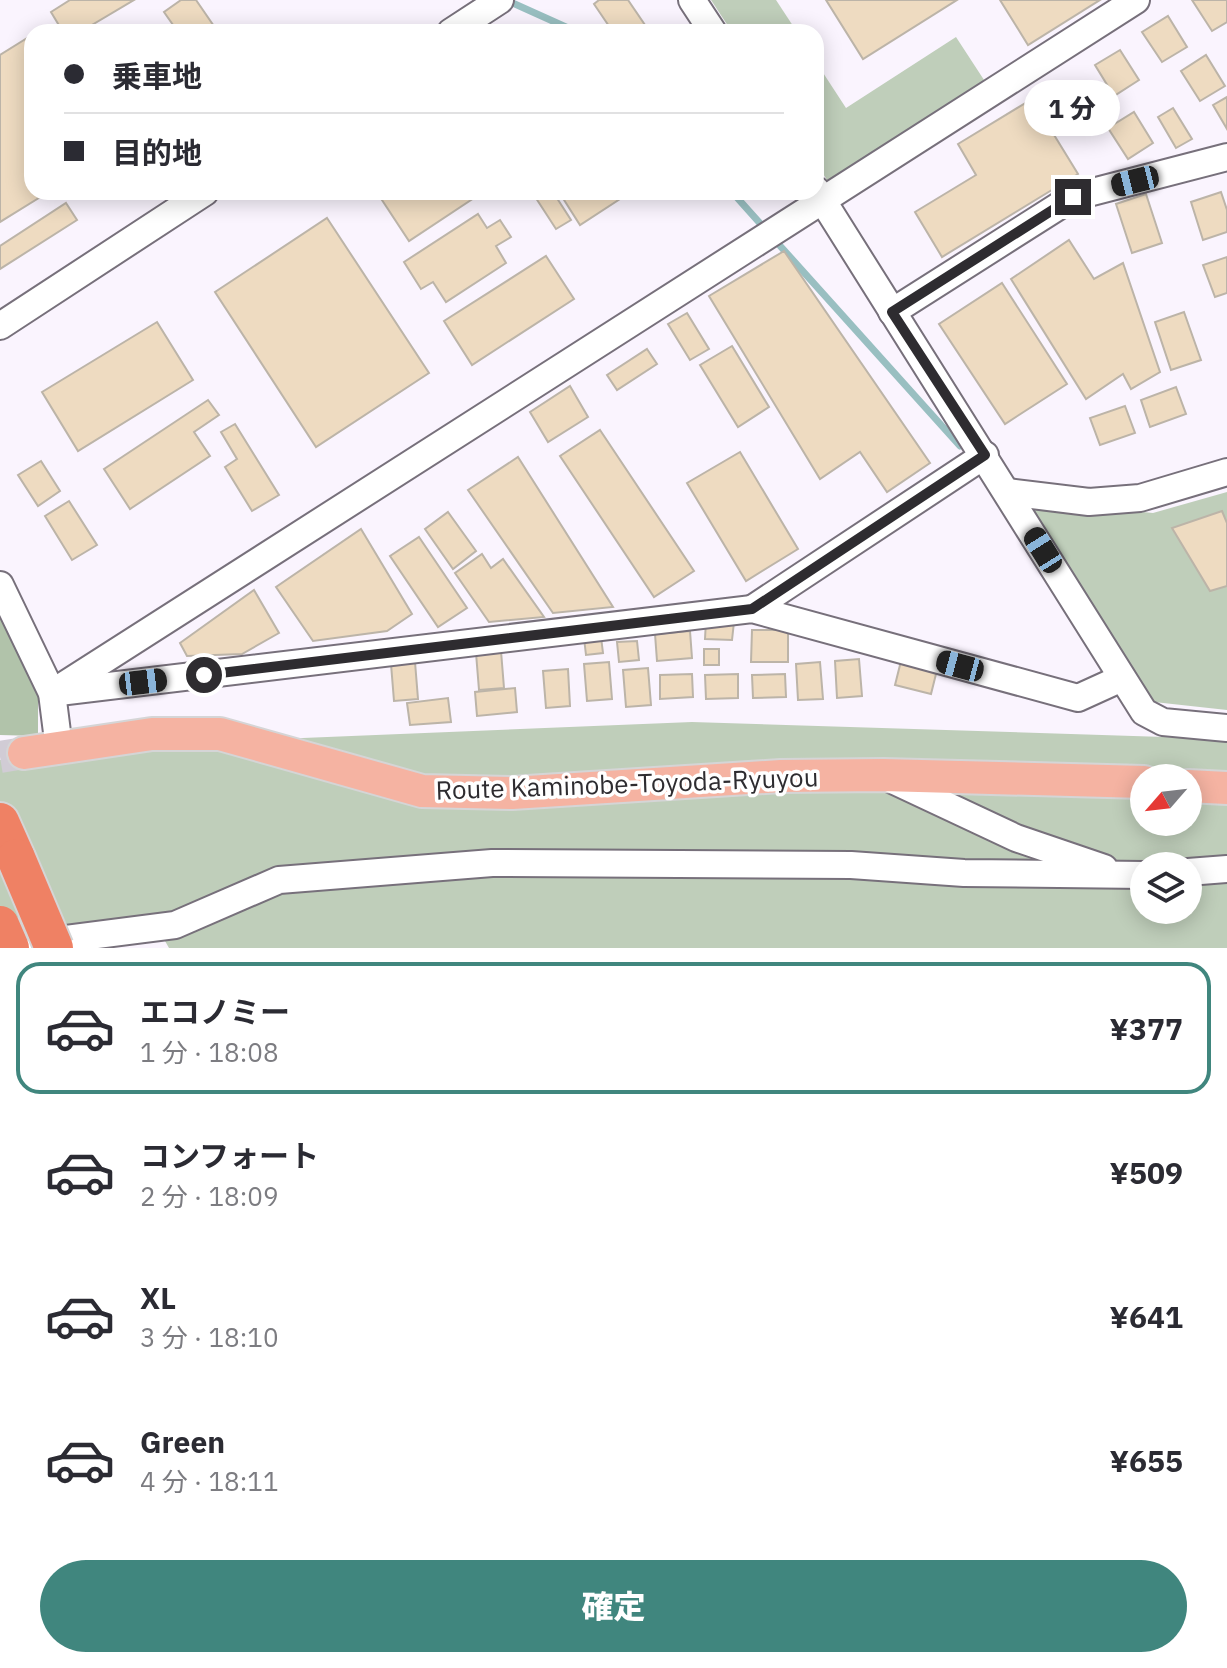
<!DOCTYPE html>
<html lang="ja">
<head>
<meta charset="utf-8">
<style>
	body { margin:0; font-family:"IBM Plex Sans","Noto Sans JP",sans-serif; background:#f2f2f3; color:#2b2b33; height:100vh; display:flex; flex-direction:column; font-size:30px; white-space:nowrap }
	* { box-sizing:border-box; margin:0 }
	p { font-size:26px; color:#7c7c81 }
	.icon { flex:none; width:44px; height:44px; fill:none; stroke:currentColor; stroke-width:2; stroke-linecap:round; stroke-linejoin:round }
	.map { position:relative; height:948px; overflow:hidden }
	.panel { display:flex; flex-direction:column; background:#fff; flex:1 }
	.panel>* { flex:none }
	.top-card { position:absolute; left:24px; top:24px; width:800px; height:176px; border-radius:24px; box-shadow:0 4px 20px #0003; display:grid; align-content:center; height:176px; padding:0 40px; background:#fff }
	.needle { width:52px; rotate:242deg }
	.controls { position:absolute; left:1130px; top:764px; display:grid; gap:16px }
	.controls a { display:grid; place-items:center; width:72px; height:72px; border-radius:50%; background:#fff; box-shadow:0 4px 20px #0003; font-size:40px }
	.end { position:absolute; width:36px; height:36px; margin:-18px; border:10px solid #2e2c30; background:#fff; box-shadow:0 0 0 4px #fff }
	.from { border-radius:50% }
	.bubble { position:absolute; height:56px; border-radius:28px; background:#fff; box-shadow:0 4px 20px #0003; font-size:26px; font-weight:800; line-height:56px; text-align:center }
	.car { position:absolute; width:24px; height:48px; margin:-24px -12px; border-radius:10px; box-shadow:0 0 6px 2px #0007; background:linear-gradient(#222 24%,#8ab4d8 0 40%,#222 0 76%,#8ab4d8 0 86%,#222 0) }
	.top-card b { display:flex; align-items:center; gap:28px; height:76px; font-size:30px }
	.top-card b+b { border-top:2px solid #e1e1e2 }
	.top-card i { width:20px; height:20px; background:#2b2b33 }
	ul { padding:14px 0 0; list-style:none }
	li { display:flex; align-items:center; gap:24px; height:132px; margin:0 16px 12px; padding:0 24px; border:4px solid transparent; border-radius:24px }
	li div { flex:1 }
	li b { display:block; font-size:30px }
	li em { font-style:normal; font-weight:800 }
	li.active { border-color:#40867e }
	li>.icon { width:72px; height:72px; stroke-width:1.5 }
	.primary-button { display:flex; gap:16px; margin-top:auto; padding:16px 40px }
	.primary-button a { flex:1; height:92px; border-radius:48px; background:#40867e; color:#fff; font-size:32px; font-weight:800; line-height:92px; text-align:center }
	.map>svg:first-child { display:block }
</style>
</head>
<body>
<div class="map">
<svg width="1227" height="948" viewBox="0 0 1227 948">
	<rect width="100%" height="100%" fill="#faf4fe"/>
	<g fill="#bfceba" fill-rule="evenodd">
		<path d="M711 0H776L797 32H732Z"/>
		<path d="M956 37 986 83 829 183 816 163V62L846 108Z"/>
		<path d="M1227 492V710L1145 701 1011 499 1153 513Z"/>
		<path d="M692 722 1227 739V948H169L157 927 0 942V760L59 748ZM1144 778H1188V822H1144ZM1144 866H1188V910H1144Z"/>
	</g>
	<path fill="#b1c3aa" d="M0 600 38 666V736L0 735Z"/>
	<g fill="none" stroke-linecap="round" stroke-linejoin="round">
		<g stroke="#99bfc1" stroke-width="7">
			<path d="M506 0 577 32"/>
			<path d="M732 192 765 229"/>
			<path d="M773 238 960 446"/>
		</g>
	</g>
	<g fill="#eedbc1" stroke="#bcb4a8" stroke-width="2">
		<path d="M70 0H134L80 32H63L51 12Z"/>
		<path d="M181 0H196L218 32H178L164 12Z"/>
		<path d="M599 0H628L645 25 634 32H613L594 4Z"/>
		<path d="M826 0H957L863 59Z"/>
		<path d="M1000 0H1100L1028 45Z"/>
		<path d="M1192 0H1227V22L1212 31Z"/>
		<path d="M1168 16 1187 47 1162 62 1142 32Z"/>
		<path d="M32 35V192L42 196 0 222V55Z"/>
		<path d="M1120 50 1139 80 1114 96 1095 65Z"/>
		<path d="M1206 55 1225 86 1200 101 1181 71Z"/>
		<path d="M1068 82 1088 112 1062 128 1043 97Z"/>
		<path d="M1227 97V129L1213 105Z"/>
		<path d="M1032 99 1078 174 942 257 915 212 976 175 958 144Z"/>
		<path d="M1173 108 1192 139 1176 148 1158 117Z"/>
		<path d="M1134 112 1153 143 1128 159 1108 128Z"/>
		<path d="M387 192H483L409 241 380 197Z"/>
		<path d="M532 192H553L571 220 556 229Z"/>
		<path d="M559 192H619L623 197 580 225Z"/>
		<path d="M1221 192 1227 210V232L1203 240 1191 202Z"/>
		<path d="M1146 194 1162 243 1132 253 1116 204Z"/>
		<path d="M66 203 77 220 0 269V246Z"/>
		<path d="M478 214 487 228 500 220 511 237 496 246 506 263 446 302 433 282 421 289 404 262Z"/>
		<path d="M327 218 429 373 316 447 215 292Z"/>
		<path d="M1069 240 1094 279 1123 263 1160 372 1131 389 1123 374 1086 399 1011 279Z"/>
		<path d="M784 251 930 463 887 492 860 452 820 479 709 296Z"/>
		<path d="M546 256 574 299 472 365 444 321Z"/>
		<path d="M1227 257V293L1215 297 1203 265Z"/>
		<path d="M1002 283 1067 384 1005 424 939 324Z"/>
		<path d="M1184 312 1201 360 1171 370 1155 322Z"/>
		<path d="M687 313 709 349 690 360 668 324Z"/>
		<path d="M157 322 193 380 78 451 42 392Z"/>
		<path d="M732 346 769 407 738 427 700 365Z"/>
		<path d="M647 349 657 364 617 390 607 375Z"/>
		<path d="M570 386 588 417 548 442 530 412Z"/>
		<path d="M1176 387 1186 414 1150 427 1141 400Z"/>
		<path d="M208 400 219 415 194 432 210 456 130 509 104 469Z"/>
		<path d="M1125 406 1135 433 1100 445 1090 418Z"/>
		<path d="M235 424 279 495 252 511 225 467 237 459 221 432Z"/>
		<path d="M600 430 694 571 654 597 560 456Z"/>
		<path d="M740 452 798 549 746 581 687 483Z"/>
		<path d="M518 457 613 607 553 613 468 490Z"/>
		<path d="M41 461 60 491 38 506 18 475Z"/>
		<path d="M69 501 97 545 72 560 45 516Z"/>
		<path d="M1222 511 1227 523V586L1210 591 1172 528Z"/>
		<path d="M448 512 476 551 453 569 425 529Z"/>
		<path d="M361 529 412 614 387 631 313 641 276 587Z"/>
		<path d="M419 537 467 608 438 627 390 556Z"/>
		<path d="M482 554 491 568 503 559 544 617 489 622 455 573Z"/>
		<path d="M254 590 279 633 242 654 187 656 180 643Z"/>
		<path d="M706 620 734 622 732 640 705 639Z"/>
		<path d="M752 630H788V662H751Z"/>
		<path d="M690 631 692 658 657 661 655 634Z"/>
		<path d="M601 637 603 653 586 655 584 638Z"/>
		<path d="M637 641 639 660 619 662 617 642Z"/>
		<rect x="704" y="649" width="15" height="16"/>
		<path d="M501 651 504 688 479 690 476 653Z"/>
		<path d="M859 659 862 696 837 698 835 661Z"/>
		<path d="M901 661 937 670 931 694 895 685Z"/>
		<path d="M415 662 418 699 394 701 391 664Z"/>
		<path d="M609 662 612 699 587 701 584 664Z"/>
		<path d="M820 662 823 699 798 700 796 664Z"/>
		<path d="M648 668 651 705 626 707 623 670Z"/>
		<path d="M568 669 570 706 546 708 543 671Z"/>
		<path d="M692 674 693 697 660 699V675Z"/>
		<path d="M738 674V698L706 699 705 675Z"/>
		<path d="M785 674 786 697 753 698 752 675Z"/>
		<path d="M515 688 517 712 477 716 475 692Z"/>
		<path d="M448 698 451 722 410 725 407 703Z"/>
	</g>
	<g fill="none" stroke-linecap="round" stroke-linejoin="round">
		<path stroke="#d1ccd5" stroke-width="32" stroke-dasharray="32 16" stroke-linecap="butt" d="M0 757 24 753"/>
		<defs>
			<g id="minor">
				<path d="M692 0 713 32"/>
				<path d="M451 32 500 0"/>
				<path d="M816 190 1144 712 1163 722 1227 728"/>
				<path d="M892 312 1073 197 1227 157"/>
				<path d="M0 326 205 192"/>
				<path d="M1007 492 1089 502 1140 498 1227 472"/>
				<path d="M0 585 52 693 59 748"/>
				<path d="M752 609 985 455"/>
				<path d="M59 692 752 609 1078 698 1122 678"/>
				<path d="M52 693 1136 0"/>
				<path d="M886 777 1016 838 1104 868"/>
				<path d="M1188 872 1227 869"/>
				<path d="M35 943 175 925 279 880 492 863 851 865 964 873 1144 875"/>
			</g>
			<g id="major">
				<path d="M24 753 152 734H220L422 791 512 793 781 776 883 775 1144 782"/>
				<path d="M1188 786 1227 788"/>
			</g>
			<path id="highway" d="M0 822 16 858"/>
		</defs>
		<use href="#minor" stroke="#77707b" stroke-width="30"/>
		<use href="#major" stroke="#d5d5d6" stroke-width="36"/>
		<use href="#highway" stroke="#d5d5d6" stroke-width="42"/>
		<use href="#minor" stroke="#fff" stroke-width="26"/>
		<use href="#major" stroke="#f5b3a2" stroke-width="32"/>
		<use href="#highway" stroke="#ef8164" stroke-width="38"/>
		<defs>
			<g id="highway-bridge">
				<path d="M16 858 54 948"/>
				<path d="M0 925 10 948"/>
			</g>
		</defs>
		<use href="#highway-bridge" stroke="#d5d5d6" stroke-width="42" stroke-linecap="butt"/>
		<use href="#highway-bridge" stroke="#ef8164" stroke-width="38"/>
	</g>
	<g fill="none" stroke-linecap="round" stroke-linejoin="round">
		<path stroke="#2e2c30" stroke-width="10" d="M204 675 752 609 985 455 892 312 1073 197"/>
	</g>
	<g text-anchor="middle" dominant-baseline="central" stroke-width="7" stroke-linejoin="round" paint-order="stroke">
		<g font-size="26" fill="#2e2c30" stroke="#fff">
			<text transform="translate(627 783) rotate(-2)">Route Kaminobe-Toyoda-Ryuyou</text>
		</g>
	</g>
</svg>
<div class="controls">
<a><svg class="needle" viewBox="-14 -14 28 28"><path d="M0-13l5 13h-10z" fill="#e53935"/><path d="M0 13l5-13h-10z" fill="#7c7c81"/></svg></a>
<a><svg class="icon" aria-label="layers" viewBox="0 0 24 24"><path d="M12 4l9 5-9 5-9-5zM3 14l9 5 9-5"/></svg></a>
</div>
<i class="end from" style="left:204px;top:675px"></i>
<i class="end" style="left:1073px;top:197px"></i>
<div class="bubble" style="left:1024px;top:80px;width:96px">1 分</div>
<i class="car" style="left:1135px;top:181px;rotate:256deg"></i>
<i class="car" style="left:1043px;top:550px;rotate:328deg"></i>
<i class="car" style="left:960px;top:666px;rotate:285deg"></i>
<i class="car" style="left:143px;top:682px;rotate:83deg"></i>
<div class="top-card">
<b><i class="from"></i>乗車地</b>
<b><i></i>目的地</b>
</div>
</div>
<section class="panel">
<ul>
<li class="active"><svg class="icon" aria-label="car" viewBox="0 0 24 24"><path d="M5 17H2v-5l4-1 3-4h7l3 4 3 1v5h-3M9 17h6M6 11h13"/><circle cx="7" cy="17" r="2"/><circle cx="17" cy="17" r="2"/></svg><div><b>エコノミー</b><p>1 分 · 18:08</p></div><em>¥377</em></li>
<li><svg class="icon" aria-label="car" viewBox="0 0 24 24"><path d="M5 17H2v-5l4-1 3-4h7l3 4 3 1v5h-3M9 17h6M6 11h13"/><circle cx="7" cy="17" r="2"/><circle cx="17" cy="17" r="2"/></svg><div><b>コンフォート</b><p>2 分 · 18:09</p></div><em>¥509</em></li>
<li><svg class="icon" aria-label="car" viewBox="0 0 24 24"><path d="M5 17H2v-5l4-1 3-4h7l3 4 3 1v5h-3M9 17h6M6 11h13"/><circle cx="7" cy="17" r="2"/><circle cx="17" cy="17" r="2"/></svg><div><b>XL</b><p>3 分 · 18:10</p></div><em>¥641</em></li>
<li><svg class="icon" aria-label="car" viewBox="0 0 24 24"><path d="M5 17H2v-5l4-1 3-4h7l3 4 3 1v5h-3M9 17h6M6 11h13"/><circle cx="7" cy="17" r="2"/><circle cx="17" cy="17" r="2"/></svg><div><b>Green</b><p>4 分 · 18:11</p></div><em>¥655</em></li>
</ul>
<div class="primary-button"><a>確定</a></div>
</section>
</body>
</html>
